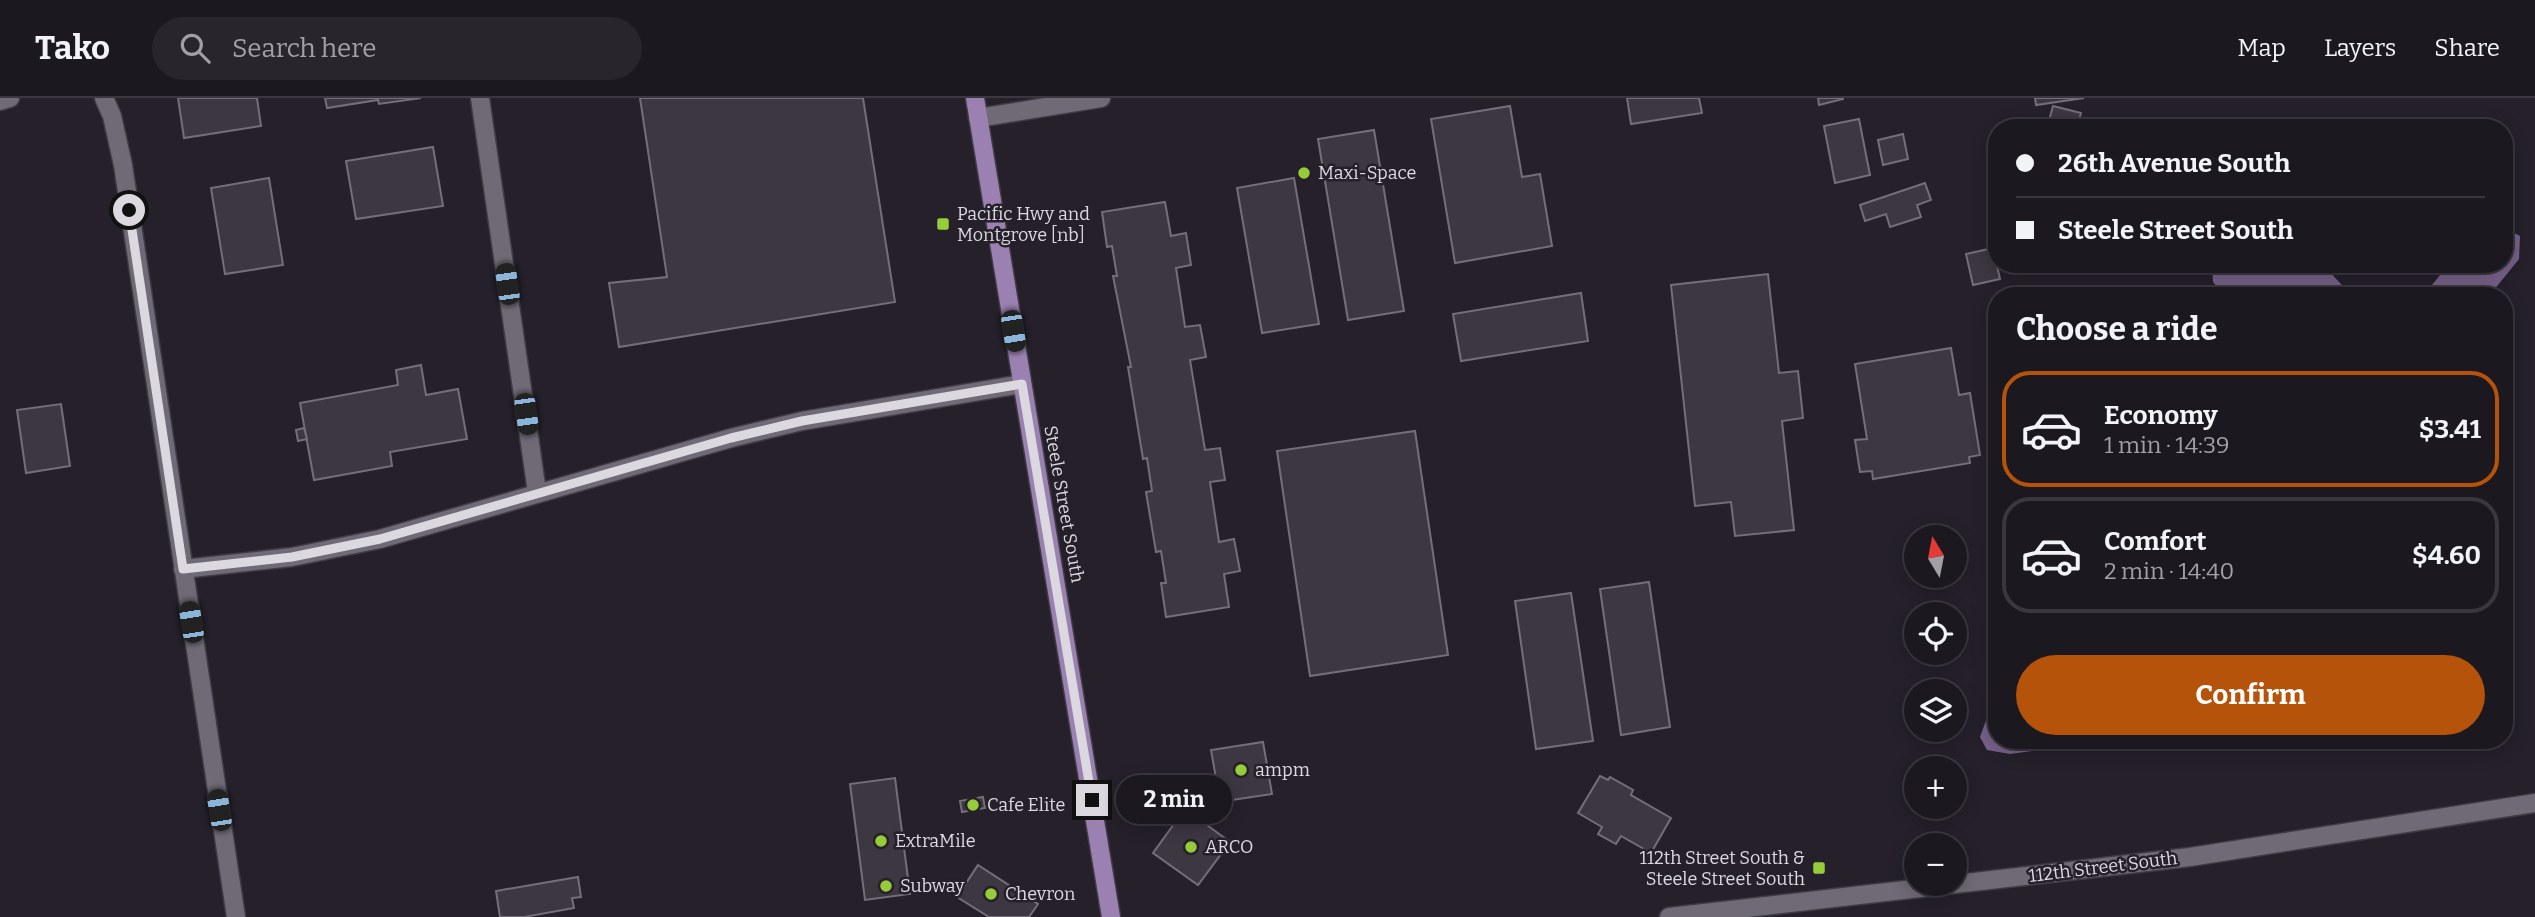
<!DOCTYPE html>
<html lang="en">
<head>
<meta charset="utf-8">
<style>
	body { margin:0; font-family:Bitter,serif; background:#29252d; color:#f1f3f6; height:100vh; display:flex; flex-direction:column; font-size:26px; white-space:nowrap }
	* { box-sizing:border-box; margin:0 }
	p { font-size:23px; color:#a0a0a5 }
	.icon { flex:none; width:38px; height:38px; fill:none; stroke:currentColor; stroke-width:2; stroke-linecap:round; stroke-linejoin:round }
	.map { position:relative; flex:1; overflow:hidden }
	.details { position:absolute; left:1988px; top:189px; width:525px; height:462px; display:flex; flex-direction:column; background:#1c1820; border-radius:28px; box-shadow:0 4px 18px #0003,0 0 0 2px #3a373e }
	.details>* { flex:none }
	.hud { position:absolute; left:1988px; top:21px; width:525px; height:154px; border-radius:28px; box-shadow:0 4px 18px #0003,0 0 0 2px #3a373e; display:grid; align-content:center; height:154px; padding:0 28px; background:#1c1820 }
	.needle { width:46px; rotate:350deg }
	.controls { position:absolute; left:1904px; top:427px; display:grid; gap:14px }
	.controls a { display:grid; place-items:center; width:63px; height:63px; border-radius:50%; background:#1c1820; box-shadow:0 4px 18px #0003,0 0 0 2px #3a373e; font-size:35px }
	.end { position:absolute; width:32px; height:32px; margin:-16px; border:9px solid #dbd8df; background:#111; box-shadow:0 0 0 4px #111 }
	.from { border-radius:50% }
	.bubble { position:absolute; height:49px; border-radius:24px; background:#1c1820; box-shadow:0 4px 18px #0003,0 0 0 2px #3a373e; font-size:23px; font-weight:700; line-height:49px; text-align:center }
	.car { position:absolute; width:21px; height:42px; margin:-21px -10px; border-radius:9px; box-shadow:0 0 5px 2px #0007; background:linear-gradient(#222 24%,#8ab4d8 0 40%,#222 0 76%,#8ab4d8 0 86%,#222 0) }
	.hud b { display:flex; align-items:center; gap:24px; height:66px; font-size:26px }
	.hud b+b { border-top:2px solid #3a373e }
	.hud i { width:18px; height:18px; background:#f1f3f6 }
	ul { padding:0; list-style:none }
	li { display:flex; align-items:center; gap:21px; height:116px; margin:0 14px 10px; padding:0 14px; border:4px solid #3a373e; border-radius:28px }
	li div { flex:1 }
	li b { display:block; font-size:26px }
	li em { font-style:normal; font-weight:700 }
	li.selected { border-color:#b45309 }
	li>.icon { width:63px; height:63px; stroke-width:1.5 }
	h2 { padding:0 28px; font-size:32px; line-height:84px }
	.primary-button { display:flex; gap:14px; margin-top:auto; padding:14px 28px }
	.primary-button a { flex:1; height:80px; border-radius:42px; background:#b45309; color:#fff; font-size:28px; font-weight:700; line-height:80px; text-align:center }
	header { display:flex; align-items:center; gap:42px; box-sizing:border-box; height:98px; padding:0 35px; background:#1c1820; border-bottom:2px solid #3a373e }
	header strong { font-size:33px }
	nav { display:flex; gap:38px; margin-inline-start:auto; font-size:24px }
	.search { width:490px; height:63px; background:#29252d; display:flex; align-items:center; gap:18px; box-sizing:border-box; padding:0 24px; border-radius:38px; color:#a0a0a5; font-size:26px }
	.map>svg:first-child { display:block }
</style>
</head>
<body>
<header>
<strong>Tako</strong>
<div class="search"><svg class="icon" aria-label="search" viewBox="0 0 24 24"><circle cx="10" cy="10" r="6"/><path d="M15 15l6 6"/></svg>Search here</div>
<nav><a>Map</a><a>Layers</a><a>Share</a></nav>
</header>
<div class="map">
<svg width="2535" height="819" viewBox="0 0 2535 819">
	<rect width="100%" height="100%" fill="#25202a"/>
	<g fill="#766189">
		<path d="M2504 130 2520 138 2519 161 2489 198H2423L2449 166H2504Z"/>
		<path d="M2212 166H2318L2327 171 2352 198H2225L2213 184Z"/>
		<path d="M1997 592V642H2115L2010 656 1987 652 1980 639Z"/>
	</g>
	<g fill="#3c3741" stroke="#746e7a" stroke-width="2">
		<path d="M178 0H257L261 28 184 40Z"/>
		<path d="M325 0H421L379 6 378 2 327 10Z"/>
		<path d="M640 0H863L895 204 619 249 609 185 667 179Z"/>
		<path d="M1627 0H1699L1702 15 1631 26Z"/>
		<path d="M1818 0H1843V1L1819 7Z"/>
		<path d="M2035 0H2084L2036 7Z"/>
		<path d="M1510 8 1522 79 1540 76 1552 148 1455 165 1431 21Z"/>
		<path d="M2053 8 2081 15 2077 30H2047Z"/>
		<path d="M1859 21 1870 77 1835 85 1824 28Z"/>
		<path d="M1374 32 1404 213 1348 222 1318 41Z"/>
		<path d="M1903 36 1908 61 1883 67 1878 42Z"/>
		<path d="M433 49 443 108 356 121 346 63Z"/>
		<path d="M269 80 283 167 225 176 211 90Z"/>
		<path d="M1294 80 1319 226 1262 235 1237 90Z"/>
		<path d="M1925 85 1931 102 1917 107 1921 119 1890 129 1886 116 1865 123 1860 107Z"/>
		<path d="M1165 104 1171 138 1186 135 1191 167 1176 170 1185 229 1200 227 1206 259 1190 262 1205 352 1220 350 1225 382 1210 384 1219 444 1234 441 1240 473 1224 476 1229 509 1166 519 1161 485H1166L1161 453 1156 454 1146 394 1152 393 1147 360 1143 361 1128 269H1131L1113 178H1117L1112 148 1107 149 1102 114Z"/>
		<path d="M1993 150 2000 181 1973 187 1966 156Z"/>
		<path d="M1768 176 1779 275 1798 273 1803 320 1782 323 1794 432 1735 438 1731 404 1695 408 1671 187Z"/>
		<path d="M1581 195 1588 243 1461 263 1453 216Z"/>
		<path d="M1951 250 1959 297 1970 295 1980 357 1969 359 1970 365 1873 381 1872 373 1860 374 1855 342 1867 341 1855 266Z"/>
		<path d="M421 267 426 297 458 291 467 341 390 354 392 368 314 382 300 305 398 287 396 272Z"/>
		<path d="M61 306 70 368 26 375 17 312Z"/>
		<path d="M304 330 307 341 298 343 296 332Z"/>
		<path d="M1415 333 1448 557 1310 578 1277 353Z"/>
		<path d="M1649 484 1670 629 1621 637 1600 491Z"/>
		<path d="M1571 495 1593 643 1536 651 1515 503Z"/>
		<path d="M1263 644 1272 696 1232 702 1218 692 1211 652Z"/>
		<path d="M1600 678 1608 682 1610 679 1633 692 1631 697 1671 720 1651 755 1621 738 1616 746 1598 736 1602 729 1578 715Z"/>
		<path d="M895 680 910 796 865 802 850 686Z"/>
		<path d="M983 699 985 710 962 714 960 703Z"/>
		<path d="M1185 711 1230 744 1198 787 1153 755Z"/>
		<path d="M978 767 1038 806 1029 819H989L957 799Z"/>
		<path d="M578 779 581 799 572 800 574 810 524 819H500L496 793Z"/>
	</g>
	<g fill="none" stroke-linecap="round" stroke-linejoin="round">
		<defs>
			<g id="street">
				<path d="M104 0 112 18 123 67 236 819"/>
				<path d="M480 0 537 394"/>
				<path d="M0 3 10 0"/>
				<path d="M978 20 1101 0"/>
				<path d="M183 471 292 459 380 441 731 340 802 323 1022 286"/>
			</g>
			<path id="secondary" d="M1669 819 2190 759 2535 705"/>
			<path id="primary" d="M975 0 1111 819"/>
		</defs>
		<use href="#street" stroke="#3f3b43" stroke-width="21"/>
		<use href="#secondary" stroke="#3f3b43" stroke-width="21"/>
		<use href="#primary" stroke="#3f3b43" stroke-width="21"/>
		<use href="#street" stroke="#706a76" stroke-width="18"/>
		<use href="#secondary" stroke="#706a76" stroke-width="18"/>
		<use href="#primary" stroke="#9b81b2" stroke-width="18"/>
	</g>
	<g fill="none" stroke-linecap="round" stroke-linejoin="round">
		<path stroke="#dbd8df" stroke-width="9" d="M129 112 183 471 292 459 380 441 731 340 802 323 1022 286 1092 702"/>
	</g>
	<g fill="#96cc39" stroke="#25202a" stroke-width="2.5">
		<circle cx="1304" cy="75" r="7"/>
		<rect x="936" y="119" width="14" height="14" rx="3.5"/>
		<circle cx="1241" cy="672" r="7"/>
		<circle cx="973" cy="707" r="7"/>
		<circle cx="881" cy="743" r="7"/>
		<circle cx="1191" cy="749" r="7"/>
		<rect x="1812" y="763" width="14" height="14" rx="3.5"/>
		<circle cx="886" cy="788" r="7"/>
		<circle cx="991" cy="796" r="7"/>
	</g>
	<g text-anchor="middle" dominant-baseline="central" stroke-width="5" stroke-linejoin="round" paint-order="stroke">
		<g font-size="18" fill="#dbd8df" stroke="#25202a" text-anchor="start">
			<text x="1318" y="75">Maxi-Space</text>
			<text x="957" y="116">Pacific Hwy and<tspan x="957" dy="21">Montgrove [nb]</tspan></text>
			<text x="1255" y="672">ampm</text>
			<text x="987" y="707">Cafe Elite</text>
			<text x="895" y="743">ExtraMile</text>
			<text x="1205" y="749">ARCO</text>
			<text x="1805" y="760" text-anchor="end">112th Street South &amp;<tspan x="1805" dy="21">Steele Street South</tspan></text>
			<text x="900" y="788">Subway</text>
			<text x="1005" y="796">Chevron</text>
		</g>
		<g font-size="18" fill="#dbd8df" stroke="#25202a">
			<text transform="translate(1064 406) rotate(80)">Steele Street South</text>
			<text transform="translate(2103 769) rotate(-7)">112th Street South</text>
		</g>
	</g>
</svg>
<div class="controls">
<a><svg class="needle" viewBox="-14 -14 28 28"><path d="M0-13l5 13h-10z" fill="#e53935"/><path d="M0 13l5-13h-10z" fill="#a0a0a5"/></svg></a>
<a><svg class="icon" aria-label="locate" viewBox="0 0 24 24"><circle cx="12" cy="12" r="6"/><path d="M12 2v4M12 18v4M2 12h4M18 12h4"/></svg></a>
<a><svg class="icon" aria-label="layers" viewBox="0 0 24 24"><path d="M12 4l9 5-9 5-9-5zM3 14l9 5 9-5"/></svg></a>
<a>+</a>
<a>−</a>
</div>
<i class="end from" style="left:129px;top:112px"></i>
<i class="end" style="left:1092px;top:702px"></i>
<div class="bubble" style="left:1116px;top:677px;width:116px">2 min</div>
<i class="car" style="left:507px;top:186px;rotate:352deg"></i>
<i class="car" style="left:1013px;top:233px;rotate:171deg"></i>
<i class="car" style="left:526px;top:316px;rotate:172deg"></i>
<i class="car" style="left:191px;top:524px;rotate:351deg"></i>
<i class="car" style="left:219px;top:712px;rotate:351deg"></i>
<div class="hud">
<b><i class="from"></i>26th Avenue South</b>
<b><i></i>Steele Street South</b>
</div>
<section class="details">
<h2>Choose a ride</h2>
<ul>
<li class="selected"><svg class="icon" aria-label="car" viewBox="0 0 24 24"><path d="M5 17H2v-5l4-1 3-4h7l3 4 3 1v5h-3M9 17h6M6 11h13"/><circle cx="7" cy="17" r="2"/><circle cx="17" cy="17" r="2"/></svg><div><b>Economy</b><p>1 min · 14:39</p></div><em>$3.41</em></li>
<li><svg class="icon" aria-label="car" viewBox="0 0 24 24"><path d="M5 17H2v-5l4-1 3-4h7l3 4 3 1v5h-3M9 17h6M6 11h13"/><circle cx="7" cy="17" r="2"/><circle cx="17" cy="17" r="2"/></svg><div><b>Comfort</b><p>2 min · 14:40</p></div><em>$4.60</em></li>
</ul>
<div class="primary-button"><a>Confirm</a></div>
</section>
</div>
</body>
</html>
